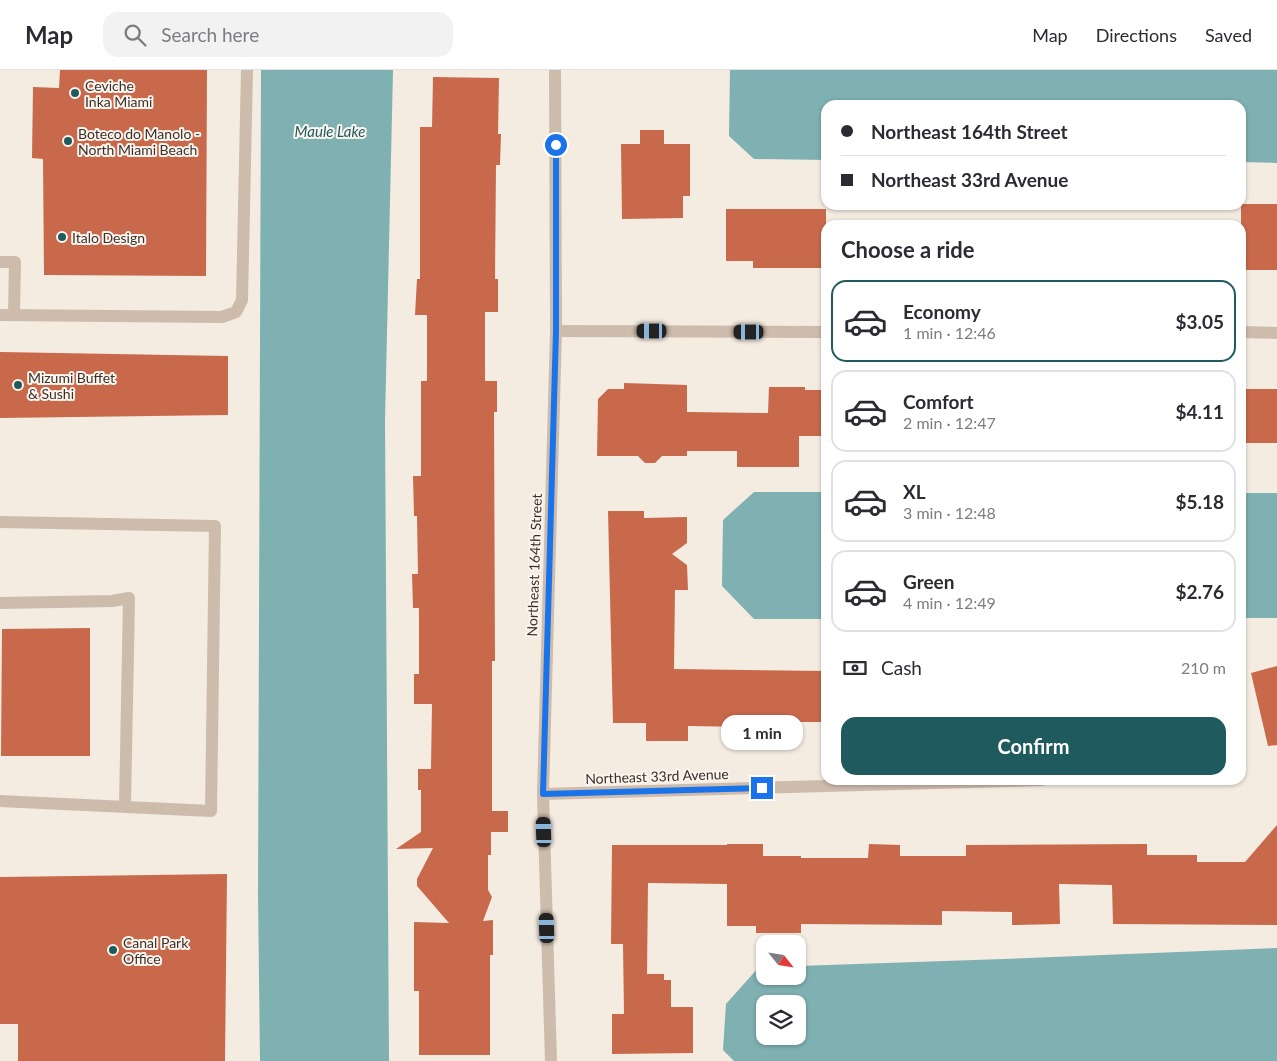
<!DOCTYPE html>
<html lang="en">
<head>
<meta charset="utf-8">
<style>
	body { margin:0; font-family:Lato,sans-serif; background:#f2f2f3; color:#2b2b33; height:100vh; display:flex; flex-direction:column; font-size:19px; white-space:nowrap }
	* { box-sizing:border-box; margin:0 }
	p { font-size:16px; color:#7c7c81 }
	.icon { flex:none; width:28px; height:28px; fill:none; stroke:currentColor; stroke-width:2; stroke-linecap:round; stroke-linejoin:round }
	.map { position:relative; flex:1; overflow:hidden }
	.drawer { position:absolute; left:821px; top:150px; width:425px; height:565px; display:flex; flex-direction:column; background:#fff; border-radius:15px; box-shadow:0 1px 4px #0004 }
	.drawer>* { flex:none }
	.guide { position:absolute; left:821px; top:30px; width:425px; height:110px; border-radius:15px; box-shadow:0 1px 4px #0004; display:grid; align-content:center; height:110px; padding:0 20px; background:#fff }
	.needle { width:32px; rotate:120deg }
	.buttons { position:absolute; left:756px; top:865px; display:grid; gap:10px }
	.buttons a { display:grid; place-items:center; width:50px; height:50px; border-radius:10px; background:#fff; box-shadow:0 1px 4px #0004; font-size:25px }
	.end { position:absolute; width:22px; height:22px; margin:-11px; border:6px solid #1a73e8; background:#fff; box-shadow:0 0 0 2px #fff }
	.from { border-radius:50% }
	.bubble { position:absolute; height:35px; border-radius:15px; background:#fff; box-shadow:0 1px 4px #0004; font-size:16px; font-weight:700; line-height:35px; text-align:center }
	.car { position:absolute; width:15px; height:30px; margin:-15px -8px; border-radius:6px; box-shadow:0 0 4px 1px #0007; background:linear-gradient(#222 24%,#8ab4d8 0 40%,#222 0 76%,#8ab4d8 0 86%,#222 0) }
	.guide b { display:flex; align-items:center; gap:18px; height:48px; font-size:19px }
	.guide b+b { border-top:1px solid #e1e1e2 }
	.guide i { width:12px; height:12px; background:#2b2b33 }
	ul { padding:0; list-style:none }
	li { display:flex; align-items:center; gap:15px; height:82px; margin:0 10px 8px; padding:0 10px; border:2px solid #e1e1e2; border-radius:15px }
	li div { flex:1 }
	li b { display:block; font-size:19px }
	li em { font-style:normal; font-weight:700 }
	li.selected { border-color:#1f5a5e }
	li>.icon { width:45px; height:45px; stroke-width:1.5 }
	h2 { padding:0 20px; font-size:22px; line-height:60px }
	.pay { display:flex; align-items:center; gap:12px; height:55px; padding:0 20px; font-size:19px }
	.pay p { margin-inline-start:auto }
	.cta { display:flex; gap:10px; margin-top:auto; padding:10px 20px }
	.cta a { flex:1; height:58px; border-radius:15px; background:#1f5a5e; color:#fff; font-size:20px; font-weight:700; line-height:58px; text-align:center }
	header { display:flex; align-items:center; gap:30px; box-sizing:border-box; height:70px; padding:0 25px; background:#fff; border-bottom:1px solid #e1e1e2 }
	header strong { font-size:24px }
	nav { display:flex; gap:28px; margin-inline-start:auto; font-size:18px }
	.search { width:350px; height:45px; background:#f2f2f3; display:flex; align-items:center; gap:12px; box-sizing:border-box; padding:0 18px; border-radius:15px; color:#7c7c81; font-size:19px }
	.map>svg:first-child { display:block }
</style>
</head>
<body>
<header>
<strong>Map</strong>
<div class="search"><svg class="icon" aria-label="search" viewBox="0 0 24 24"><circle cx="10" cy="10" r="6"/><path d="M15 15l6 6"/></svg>Search here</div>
<nav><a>Map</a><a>Directions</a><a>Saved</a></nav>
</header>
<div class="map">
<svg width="1277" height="991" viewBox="0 0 1277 991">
	<rect width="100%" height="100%" fill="#f4ebe1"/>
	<g fill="#7fb0b2" fill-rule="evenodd">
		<path d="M261 0H393L385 351 389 991H260L258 823Z"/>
		<path d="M730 0H1277V93L1241 92V35H826V90L754 89 729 66Z"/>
		<path d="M754 422H826V549H754L722 516 723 450Z"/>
		<rect x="1241" y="423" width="36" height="125"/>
		<path d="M1277 878V991H734L723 980 726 934 759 897H765V906H798V896L1004 889ZM765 934H798V966H765Z"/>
	</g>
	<g fill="#c8694b">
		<path d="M60 0H207L206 206 44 205 43 89 32 88 33 17 59 18Z"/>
		<path d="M433 7 499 8 498 64H501L500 95H496L495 209H498V242H485V311H497V342H494L495 591H492V741H508V762H491V785H488V820L492 827 483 851 493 850V885H490V985H419V921H414V852L449 853 417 816V809L433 778 396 779 421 762V720H418V699H431L432 634H414V604H419V538H413L412 504H418L417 446H414L413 406H421V311H427V245H415L417 209H420V57H432Z"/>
		<path d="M640 60H664V74H690V126H683V148L622 149 621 74H640Z"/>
		<rect x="1241" y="134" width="36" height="66"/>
		<path d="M726 139H826V198H753V191H726Z"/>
		<path d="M0 282 228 286V345L0 348Z"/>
		<path d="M624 313 687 315V342L768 343 769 317H805V320H826V366H799V397H737V381H687V386H662L655 393H645L638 386H597L598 329 608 319H624Z"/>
		<rect x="1241" y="319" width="36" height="54"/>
		<path d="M608 441H644V448L687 447V473L672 484 687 495 688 520H675L674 599 826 601V652H800V658L688 656V671H646V653H613Z"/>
		<path d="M90 558V686H1L2 559Z"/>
		<path d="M1277 596V675L1268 676 1251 603Z"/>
		<path d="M1277 755V855L1113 854 1112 815 1059 814 1060 854 1012 855V842L942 841V855L801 854V863H756V856H727V814L648 813 647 904H664V910H671V937H693V983L612 984V944H624L623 874H611L612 775H727V774H763V786H801V788H868L869 774 900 775V786H966V775L1147 774V785H1197V792H1245Z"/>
		<path d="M227 804 225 991H18V954H0V807Z"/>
	</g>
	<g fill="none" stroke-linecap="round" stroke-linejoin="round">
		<g stroke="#cdbbac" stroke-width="12">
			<path d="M0 192H15L14 245"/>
			<path d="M0 245 222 247 236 242 242 230 247 0"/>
			<path d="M556 261 826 262"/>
			<path d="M1241 262 1277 263"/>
			<path d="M0 452 215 456 211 741 0 731"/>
			<path d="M0 533 112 531 129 528 125 736"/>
			<path d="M543 724 1042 710"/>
			<path d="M551 991 543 724 556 261 555 0"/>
		</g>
	</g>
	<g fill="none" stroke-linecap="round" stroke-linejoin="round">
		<path stroke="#1a73e8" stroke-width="6" d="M556 75V261L543 724 762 718"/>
	</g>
	<g fill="#1f5a5e" stroke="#fbf5ee" stroke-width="2">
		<circle cx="75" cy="23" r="5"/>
		<circle cx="68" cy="71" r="5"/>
		<circle cx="62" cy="167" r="5"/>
		<circle cx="18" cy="315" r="5"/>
		<circle cx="113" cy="880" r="5"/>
	</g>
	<g text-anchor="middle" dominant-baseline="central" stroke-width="4" stroke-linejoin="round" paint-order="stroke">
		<g font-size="14" fill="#3b302b" stroke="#fbf5ee" text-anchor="start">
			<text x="85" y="15">Ceviche<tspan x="85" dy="16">Inka Miami</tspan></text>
			<text x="78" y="63">Boteco do Manolo -<tspan x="78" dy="16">North Miami Beach</tspan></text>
			<text x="72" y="167">Italo Design</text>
			<text x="28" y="307">Mizumi Buffet<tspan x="28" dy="16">&amp; Sushi</tspan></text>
			<text x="123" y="872">Canal Park<tspan x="123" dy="16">Office</tspan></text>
		</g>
		<g font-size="14" fill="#3b302b" stroke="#fbf5ee">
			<text transform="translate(534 495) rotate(-88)">Northeast 164th Street</text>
			<text transform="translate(657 706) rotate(-2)">Northeast 33rd Avenue</text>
		</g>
		<g font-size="15" font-style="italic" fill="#1f5a5e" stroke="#fbf5ee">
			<text x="330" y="61">Maule Lake</text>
		</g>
	</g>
</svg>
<div class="buttons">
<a><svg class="needle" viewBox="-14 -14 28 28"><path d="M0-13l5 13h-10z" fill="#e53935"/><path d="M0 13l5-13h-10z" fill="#7c7c81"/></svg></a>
<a><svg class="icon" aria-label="layers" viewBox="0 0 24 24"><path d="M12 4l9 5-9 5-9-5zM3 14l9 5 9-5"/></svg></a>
</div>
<i class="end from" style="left:556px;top:75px"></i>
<i class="end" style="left:762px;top:718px"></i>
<div class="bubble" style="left:721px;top:645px;width:82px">1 min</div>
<i class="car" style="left:652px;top:261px;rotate:270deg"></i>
<i class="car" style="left:749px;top:262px;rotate:270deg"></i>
<i class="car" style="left:544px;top:762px;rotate:358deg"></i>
<i class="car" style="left:547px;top:858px;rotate:358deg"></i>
<div class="guide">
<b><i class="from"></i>Northeast 164th Street</b>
<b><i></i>Northeast 33rd Avenue</b>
</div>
<section class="drawer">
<h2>Choose a ride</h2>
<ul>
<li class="selected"><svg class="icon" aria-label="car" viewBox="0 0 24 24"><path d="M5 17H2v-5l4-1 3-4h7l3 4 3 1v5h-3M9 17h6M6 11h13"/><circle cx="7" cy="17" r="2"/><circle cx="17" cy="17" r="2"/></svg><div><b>Economy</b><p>1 min · 12:46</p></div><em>$3.05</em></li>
<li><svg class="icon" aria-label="car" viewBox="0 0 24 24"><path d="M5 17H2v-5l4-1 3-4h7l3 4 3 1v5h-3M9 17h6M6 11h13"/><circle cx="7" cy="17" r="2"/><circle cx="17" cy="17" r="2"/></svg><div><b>Comfort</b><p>2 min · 12:47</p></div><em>$4.11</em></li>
<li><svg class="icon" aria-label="car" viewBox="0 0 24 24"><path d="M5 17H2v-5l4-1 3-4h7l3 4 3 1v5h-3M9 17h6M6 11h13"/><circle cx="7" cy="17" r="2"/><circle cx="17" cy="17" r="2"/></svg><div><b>XL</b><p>3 min · 12:48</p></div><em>$5.18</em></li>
<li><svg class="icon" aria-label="car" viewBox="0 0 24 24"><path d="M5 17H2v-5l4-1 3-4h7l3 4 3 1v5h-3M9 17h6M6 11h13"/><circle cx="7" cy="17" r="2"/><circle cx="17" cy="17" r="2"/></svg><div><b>Green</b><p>4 min · 12:49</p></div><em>$2.76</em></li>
</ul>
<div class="pay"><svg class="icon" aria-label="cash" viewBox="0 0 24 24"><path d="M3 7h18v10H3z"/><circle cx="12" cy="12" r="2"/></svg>Cash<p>210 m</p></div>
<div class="cta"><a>Confirm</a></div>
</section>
</div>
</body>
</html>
